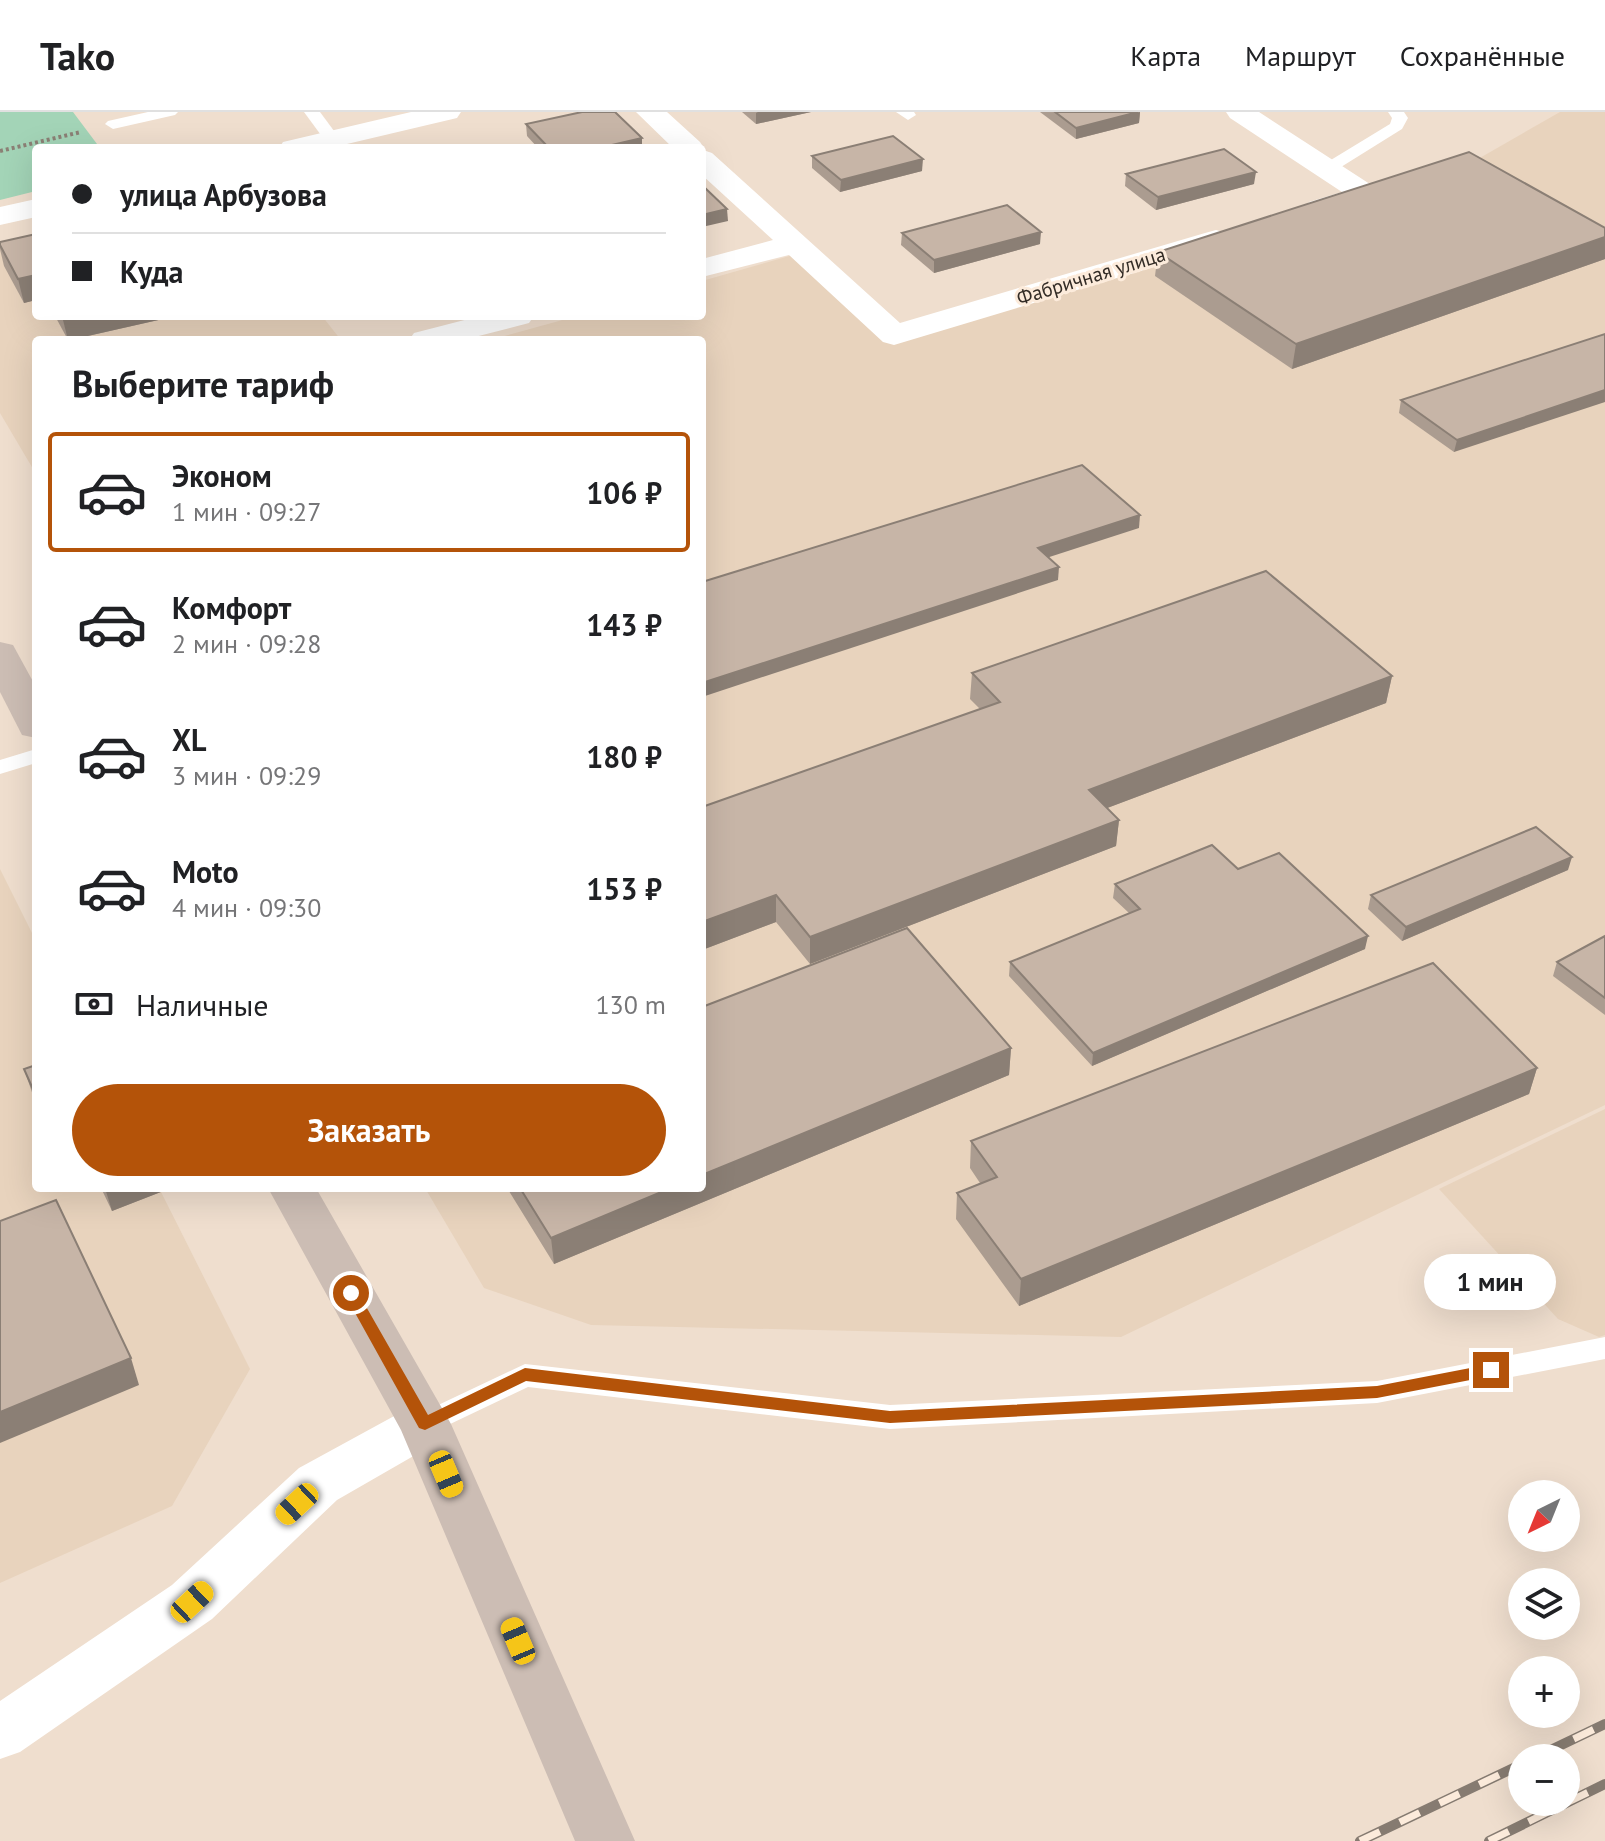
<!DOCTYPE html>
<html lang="ru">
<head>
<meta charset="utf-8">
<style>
	body { margin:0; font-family:"PT Sans",sans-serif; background:#f2f2f2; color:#202124; height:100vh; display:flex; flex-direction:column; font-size:30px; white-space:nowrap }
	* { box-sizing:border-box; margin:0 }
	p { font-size:26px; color:#757577 }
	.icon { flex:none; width:44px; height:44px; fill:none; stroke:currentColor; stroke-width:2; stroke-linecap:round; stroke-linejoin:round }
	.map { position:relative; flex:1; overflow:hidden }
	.sheet { position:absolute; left:32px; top:224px; width:674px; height:856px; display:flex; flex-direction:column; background:#fff; border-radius:8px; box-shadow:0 8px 32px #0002 }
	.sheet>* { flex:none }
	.banner { position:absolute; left:32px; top:32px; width:674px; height:176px; border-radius:8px; box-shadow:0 8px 32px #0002; display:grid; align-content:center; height:176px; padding:0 40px; background:#fff }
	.needle { width:52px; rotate:223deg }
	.buttons { position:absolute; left:1508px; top:1368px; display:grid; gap:16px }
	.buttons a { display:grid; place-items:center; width:72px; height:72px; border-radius:50%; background:#fff; box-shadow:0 8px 32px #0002; font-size:40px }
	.end { position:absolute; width:36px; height:36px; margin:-18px; border:10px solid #b45309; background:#fff; box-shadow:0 0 0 4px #fff }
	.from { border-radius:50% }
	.bubble { position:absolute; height:56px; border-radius:28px; background:#fff; box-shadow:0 8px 32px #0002; font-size:26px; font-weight:600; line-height:56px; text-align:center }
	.car { position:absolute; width:24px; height:48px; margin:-24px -12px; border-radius:10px; box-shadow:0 0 6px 2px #0007; background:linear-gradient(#f5c518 24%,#345 0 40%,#f5c518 0 76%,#345 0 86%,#f5c518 0) }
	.banner b { display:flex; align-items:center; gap:28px; height:76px; font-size:30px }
	.banner b+b { border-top:2px solid #e0e0e0 }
	.banner i { width:20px; height:20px; background:#202124 }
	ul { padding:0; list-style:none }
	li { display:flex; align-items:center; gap:24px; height:120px; margin:0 16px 12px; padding:0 24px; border:4px solid transparent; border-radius:8px }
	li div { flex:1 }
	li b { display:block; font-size:30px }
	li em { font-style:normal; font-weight:600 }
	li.active { border-color:#b45309 }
	li>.icon { width:72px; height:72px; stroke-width:1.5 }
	h2 { padding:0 40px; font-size:36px; line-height:96px }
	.pay { display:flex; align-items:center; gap:20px; height:88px; padding:0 40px; font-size:30px }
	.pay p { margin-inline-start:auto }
	.action { display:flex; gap:16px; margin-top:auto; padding:16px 40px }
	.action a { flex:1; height:92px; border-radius:48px; background:#b45309; color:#fff; font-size:32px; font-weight:600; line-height:92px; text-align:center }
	header { display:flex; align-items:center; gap:48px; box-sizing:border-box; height:112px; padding:0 40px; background:#fff; border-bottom:2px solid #e0e0e0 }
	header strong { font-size:38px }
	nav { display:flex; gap:44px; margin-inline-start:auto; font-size:28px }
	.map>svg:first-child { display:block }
</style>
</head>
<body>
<header>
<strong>Tako</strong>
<nav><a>Карта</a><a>Маршрут</a><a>Сохранённые</a></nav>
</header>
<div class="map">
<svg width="1605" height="1729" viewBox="0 0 1605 1729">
	<rect width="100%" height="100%" fill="#efdece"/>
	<g fill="#e8d3bd">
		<path d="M1560 0H1605V993L1121 1225 591 1213 484 1176 425 1076H702V228H490L577 204H702V169L793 143 890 231 1450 63Z"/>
		<path d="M36 127V204H322L341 228H36V362L0 301V135Z"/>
		<path d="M0 757 36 829V1076H159L250 1257 172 1394 0 1471Z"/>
		<path d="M1605 997V1223L1599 1225 1558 1207 1439 1077Z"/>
	</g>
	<path fill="#a3d4b7" d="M0 0H73L100 36H36V79L0 88Z"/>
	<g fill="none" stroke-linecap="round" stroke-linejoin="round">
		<path stroke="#8b8075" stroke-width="4" stroke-dasharray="3 3" stroke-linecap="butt" d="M0 39 81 20"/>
		<g fill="#fff" fill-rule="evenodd">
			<path d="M148 0H178L175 3 113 17 105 12 108 9Z"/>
			<path d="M304 0H320L340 27 338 30H326Z"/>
			<path d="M896 0H914L916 3 908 8Z"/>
			<path d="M1388 0H1404L1408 6 1402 17 1333 60H1321V54L1390 12 1392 6Z"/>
			<path d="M36 637V651L0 662V648Z"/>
			<path d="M1605 1225V1247L1377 1291 890 1317 528 1275 425 1324 415 1320 411 1312 415 1304 525 1252 890 1293 1377 1269Z"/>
		</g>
		<g fill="#fff" fill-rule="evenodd">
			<path d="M411 0H461L457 6 330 36H279L283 30Z"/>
			<path d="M636 0H667L700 30 704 36 703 38 712 41 900 211 1205 121 1216 118 1227 121 1231 127 1227 133 894 233 883 230 789 143 702 165V147L773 128 702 63V36H673Z"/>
			<path d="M1226 0H1259L1376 76 1381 82 1376 88C1356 95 1331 108 1309 102L1305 96 1309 90 1342 80 1230 6Z"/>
			<path d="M36 87V105L0 113V95Z"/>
			<path d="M480 204H534L529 211 463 228H409L414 221Z"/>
			<path d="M425 1290 443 1297 451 1312 443 1327 337 1388 212 1507 20 1640 0 1647V1589L172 1473 299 1356 407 1297Z"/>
		</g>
		<g fill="#ccbdb4" fill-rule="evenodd">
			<path d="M0 530 13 533 36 575V626L22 623 0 580Z"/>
			<path d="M268 1076H316L451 1312 635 1729H575L401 1318Z"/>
		</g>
		<defs>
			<g id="rail">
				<path d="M1534 1646 1605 1612"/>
				<path d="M1360 1729 1522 1652"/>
				<path d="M1489 1729 1605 1672"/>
			</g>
		</defs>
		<use href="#rail" stroke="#867b71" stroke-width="10"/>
		<use href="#rail" stroke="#fcebdb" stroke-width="7" stroke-dasharray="22" stroke-linecap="butt"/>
	</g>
	<g fill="#ab9c90">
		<path d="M742 0H811L756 12Z"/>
		<path d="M1040 0H1140L1139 11 1076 27Z"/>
		<path d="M526 12 642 36H538L527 24Z"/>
		<path d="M812 44 922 59 840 80 812 56Z"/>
		<path d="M1126 62 1254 72 1156 98 1125 74Z"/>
		<path d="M1605 116V147L1292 257 1155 164 1158 140Z"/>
		<path d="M902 121 1040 132 934 161 901 133Z"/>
		<path d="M36 122V188L24 191 4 154 0 137V130Z"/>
		<path d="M55 204H176L70 228H68Z"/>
		<path d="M1605 222 1454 340 1399 301 1401 288Z"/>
		<path d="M972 561 1392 564 1386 591 1107 696 1119 708 1116 734 810 852 776 810 702 838 980 597 970 587Z"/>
		<path d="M1238 757 1365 837 1092 954 1009 864 1010 850 1129 801 1113 786 1115 772Z"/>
		<path d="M1568 758 1402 829 1368 797 1371 783Z"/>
		<path d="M1605 824V903L1553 864 1557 850Z"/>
		<path d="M1011 936 1009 963 554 1152 507 1076H702Z"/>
		<path d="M36 953V992L24 957Z"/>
		<path d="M1537 956 1529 982 1019 1194 956 1107 957 1081 980 1071 970 1056 971 1029Z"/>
		<path d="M101 1076H171L112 1099Z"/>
	</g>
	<g fill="#8b7f75">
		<path d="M758 0H811L756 12V1Z"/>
		<path d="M1140 0 1139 11 1076 27V16Z"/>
		<path d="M642 26V36H599Z"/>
		<path d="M923 47 922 59 840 80 841 68Z"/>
		<path d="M1256 60 1254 72 1156 98 1158 85Z"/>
		<path d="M727 97 728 109 702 115V103Z"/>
		<path d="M1041 120 1040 132 934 161V148Z"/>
		<path d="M1605 125V147L1292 257 1296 232Z"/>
		<path d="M36 163V188L24 191 18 167Z"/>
		<path d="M62 204H176L70 228H68Z"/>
		<path d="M1605 278V290L1454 340 1457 328Z"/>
		<path d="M1140 403 1139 416 1037 449 1038 436Z"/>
		<path d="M1059 455 1058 468 702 585V571Z"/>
		<path d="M1392 564 1386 591 1086 704 1089 678Z"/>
		<path d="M1119 708 1116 734 810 852V825Z"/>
		<path d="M1572 745 1568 758 1402 829 1406 815Z"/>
		<path d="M776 783V810L702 838V810Z"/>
		<path d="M1368 824 1365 837 1092 954 1093 941Z"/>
		<path d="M1011 936 1009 963 554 1152 551 1126 671 1076H702V1063Z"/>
		<path d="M1537 956 1529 982 1019 1194 1021 1167Z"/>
		<path d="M105 1076H171L112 1099Z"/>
		<path d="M131 1246 139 1273 0 1331V1300Z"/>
	</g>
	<g fill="#c7b5a7" stroke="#8b7f75" stroke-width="2">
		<path d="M582 0H615L642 26 599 36H549L526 12Z"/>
		<path d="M1055 0H1138L1076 16Z"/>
		<path d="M893 24 923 47 841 68 812 44Z"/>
		<path d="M1224 37 1256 60 1158 85 1126 62Z"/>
		<path d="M1469 40 1605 116V125L1296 232 1158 140Z"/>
		<path d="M702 74H703L727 97 702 103Z"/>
		<path d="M1007 93 1041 120 934 148 902 121Z"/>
		<path d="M36 122V163L18 167 0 133V130Z"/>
		<path d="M1605 222V278L1457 328 1401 288Z"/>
		<path d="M1082 353 1140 403 1038 436 1059 455 702 571V470Z"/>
		<path d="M1266 459 1392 564 1089 678 1119 708 810 825 776 783 702 810V695L1000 590 972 561Z"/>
		<path d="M1536 715 1572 745 1406 815 1371 783Z"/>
		<path d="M1212 733 1238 757 1279 741 1368 824 1093 941 1010 850 1140 797 1115 772Z"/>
		<path d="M907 816 1011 936 702 1063V895Z"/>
		<path d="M1605 824V886L1557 850Z"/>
		<path d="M1433 851 1537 956 1021 1167 957 1081 997 1065 971 1029Z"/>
		<path d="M36 953V984L24 957Z"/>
		<path d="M520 1076H671L551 1126Z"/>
		<path d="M56 1088 131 1246 0 1300V1109Z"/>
	</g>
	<path fill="#b45309" d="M351 1175 356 1177 428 1303 525 1256 890 1299 1377 1274 1491 1252 1499 1258 1491 1264 1377 1286 890 1311 526 1269 425 1318 419 1316 344 1181Z"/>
	<g text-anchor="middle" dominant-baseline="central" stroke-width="6" stroke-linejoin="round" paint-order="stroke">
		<g font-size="20" fill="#332c26" stroke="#fcebdb">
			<text transform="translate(1091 164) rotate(-17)">Фабричная улица</text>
		</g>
	</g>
</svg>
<div class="buttons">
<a><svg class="needle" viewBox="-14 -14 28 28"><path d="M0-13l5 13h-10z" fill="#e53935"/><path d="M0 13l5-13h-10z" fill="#757577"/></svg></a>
<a><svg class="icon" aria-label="layers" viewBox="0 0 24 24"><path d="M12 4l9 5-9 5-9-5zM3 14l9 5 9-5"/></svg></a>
<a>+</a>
<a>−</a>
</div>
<i class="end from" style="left:351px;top:1181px"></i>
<i class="end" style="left:1491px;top:1258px"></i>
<div class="bubble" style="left:1424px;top:1142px;width:132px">1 мин</div>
<i class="car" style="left:446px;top:1362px;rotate:157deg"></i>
<i class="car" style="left:297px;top:1392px;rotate:227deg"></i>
<i class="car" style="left:192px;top:1490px;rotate:47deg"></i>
<i class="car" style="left:518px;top:1529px;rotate:337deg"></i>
<div class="banner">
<b><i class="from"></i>улица Арбузова</b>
<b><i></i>Куда</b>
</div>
<section class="sheet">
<h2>Выберите тариф</h2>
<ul>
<li class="active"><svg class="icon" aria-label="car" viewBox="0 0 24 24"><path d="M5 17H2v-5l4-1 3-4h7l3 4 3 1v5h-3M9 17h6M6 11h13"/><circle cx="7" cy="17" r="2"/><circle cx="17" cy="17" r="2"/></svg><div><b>Эконом</b><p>1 мин · 09:27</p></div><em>106 ₽</em></li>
<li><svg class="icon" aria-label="car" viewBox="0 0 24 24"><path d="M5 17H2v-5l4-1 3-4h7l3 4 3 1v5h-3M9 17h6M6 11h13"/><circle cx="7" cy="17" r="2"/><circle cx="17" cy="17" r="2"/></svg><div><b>Комфорт</b><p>2 мин · 09:28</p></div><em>143 ₽</em></li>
<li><svg class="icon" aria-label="car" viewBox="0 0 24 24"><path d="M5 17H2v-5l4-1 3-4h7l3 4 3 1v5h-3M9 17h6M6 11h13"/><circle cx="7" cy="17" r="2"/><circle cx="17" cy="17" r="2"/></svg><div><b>XL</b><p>3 мин · 09:29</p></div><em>180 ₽</em></li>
<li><svg class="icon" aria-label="car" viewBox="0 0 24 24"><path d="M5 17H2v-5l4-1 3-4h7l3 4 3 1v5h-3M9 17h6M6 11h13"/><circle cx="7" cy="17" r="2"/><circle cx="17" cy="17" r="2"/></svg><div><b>Moto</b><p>4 мин · 09:30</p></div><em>153 ₽</em></li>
</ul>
<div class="pay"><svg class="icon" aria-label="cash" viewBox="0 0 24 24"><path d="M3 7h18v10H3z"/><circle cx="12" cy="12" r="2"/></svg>Наличные<p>130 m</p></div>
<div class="action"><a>Заказать</a></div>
</section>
</div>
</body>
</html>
